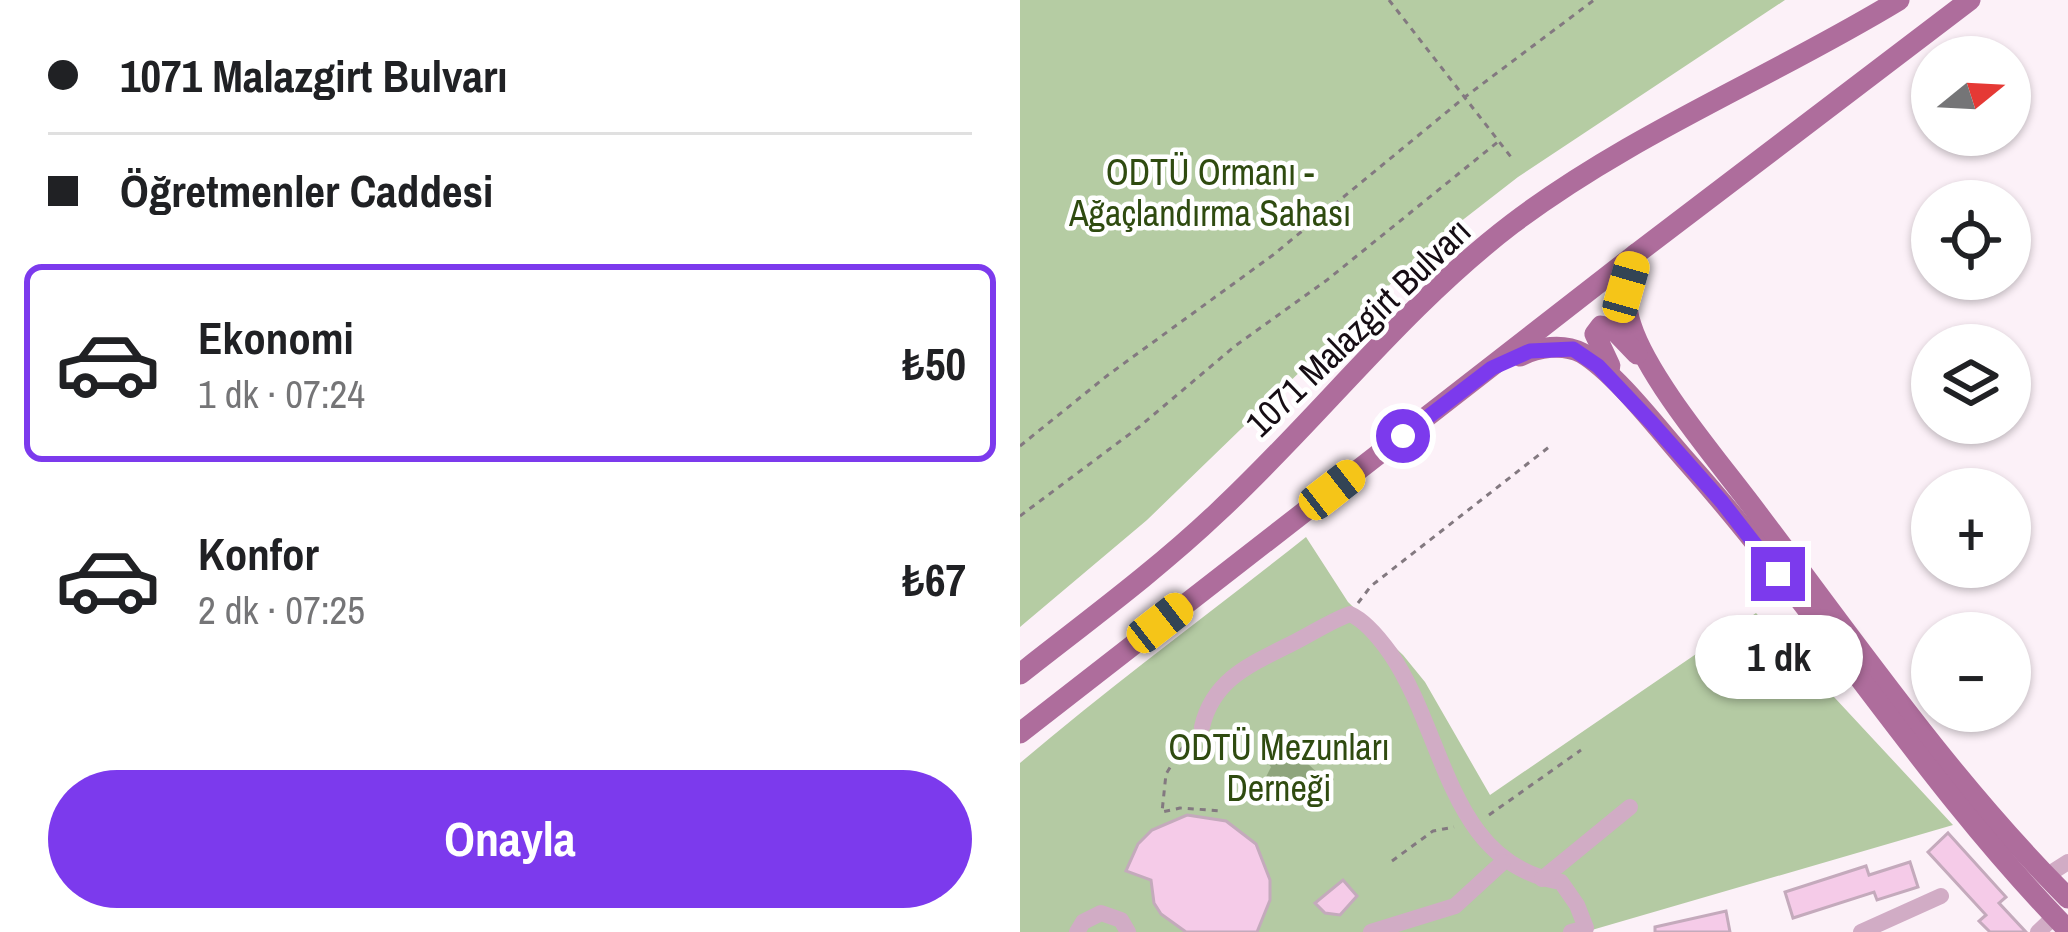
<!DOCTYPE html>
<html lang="tr">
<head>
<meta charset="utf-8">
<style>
	body { margin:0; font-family:"Archivo Narrow",sans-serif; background:#f6f6f6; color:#202124; height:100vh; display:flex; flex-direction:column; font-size:45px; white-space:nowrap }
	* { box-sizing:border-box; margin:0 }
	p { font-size:39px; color:#757577 }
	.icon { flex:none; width:66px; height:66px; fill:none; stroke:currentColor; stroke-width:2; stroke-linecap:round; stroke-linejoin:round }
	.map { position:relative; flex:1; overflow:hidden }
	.drawer { display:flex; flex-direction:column; background:#fff; width:1020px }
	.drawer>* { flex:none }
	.hud { display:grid; align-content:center; height:264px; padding:0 48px; background:#fff }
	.needle { width:78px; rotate:72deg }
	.controls { position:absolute; left:891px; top:36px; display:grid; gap:24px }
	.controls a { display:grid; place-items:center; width:120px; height:120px; border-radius:50%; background:#fff; box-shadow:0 3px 9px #0004; font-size:60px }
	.end { position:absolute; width:54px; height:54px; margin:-27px; border:15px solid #7c3aed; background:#fff; box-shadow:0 0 0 6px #fff }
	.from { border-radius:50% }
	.bubble { position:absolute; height:84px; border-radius:42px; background:#fff; box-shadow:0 3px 9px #0004; font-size:39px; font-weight:700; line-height:84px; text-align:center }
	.car { position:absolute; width:36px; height:72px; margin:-36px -18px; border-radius:15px; box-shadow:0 0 9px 3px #0007; background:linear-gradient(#f5c518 24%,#345 0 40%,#f5c518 0 76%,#345 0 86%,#f5c518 0) }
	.hud b { display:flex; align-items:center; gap:42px; height:114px; font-size:45px }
	.hud b+b { border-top:3px solid #e0e0e0 }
	.hud i { width:30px; height:30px; background:#202124 }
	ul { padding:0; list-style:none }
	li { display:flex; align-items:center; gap:36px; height:198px; margin:0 24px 18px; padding:0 24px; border:6px solid transparent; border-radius:18px }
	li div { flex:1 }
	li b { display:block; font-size:45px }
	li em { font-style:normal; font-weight:700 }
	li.on { border-color:#7c3aed }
	li>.icon { width:108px; height:108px; stroke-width:1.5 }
	.primary-button { display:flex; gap:24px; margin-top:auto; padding:24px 48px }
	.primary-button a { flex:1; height:138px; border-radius:72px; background:#7c3aed; color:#fff; font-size:48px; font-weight:700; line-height:138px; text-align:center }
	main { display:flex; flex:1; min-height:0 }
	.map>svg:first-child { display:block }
</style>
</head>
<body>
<main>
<section class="drawer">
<div class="hud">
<b><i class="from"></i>1071 Malazgirt Bulvarı</b>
<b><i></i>Öğretmenler Caddesi</b>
</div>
<ul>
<li class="on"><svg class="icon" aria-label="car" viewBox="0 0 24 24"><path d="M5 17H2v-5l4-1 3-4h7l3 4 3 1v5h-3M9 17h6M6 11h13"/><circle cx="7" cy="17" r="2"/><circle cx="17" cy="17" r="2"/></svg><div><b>Ekonomi</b><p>1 dk · 07:24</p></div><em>₺50</em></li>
<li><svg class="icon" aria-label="car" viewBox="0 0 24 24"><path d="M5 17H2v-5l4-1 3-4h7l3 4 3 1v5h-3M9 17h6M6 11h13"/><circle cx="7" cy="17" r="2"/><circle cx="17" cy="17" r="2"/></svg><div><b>Konfor</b><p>2 dk · 07:25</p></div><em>₺67</em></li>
</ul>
<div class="primary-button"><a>Onayla</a></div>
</section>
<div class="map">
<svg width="1048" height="932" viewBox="0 0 1048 932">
	<rect width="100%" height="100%" fill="#fcf1f8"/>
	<path fill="#b4caa3" d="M286 537 328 602 383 655 405 682 470 795 736 613 933 825 565 932H0V763C93 684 190 613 286 537Z"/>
	<path fill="#b5cca3" d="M0 0H765L498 177 413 243 127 520 0 627Z"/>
	<path fill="#8fa57d" d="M246 735H259L266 741 270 735 297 751 287 763 303 778 307 774 311 782 301 803 290 807 277 803 280 797 273 789 267 797 243 783 251 767 238 752 240 738Z"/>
	<g fill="#f5cbe8" stroke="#c4aabc" stroke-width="3">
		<path d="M167 815 206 821 236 844 250 880V900L237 932H166L141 914 134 903 131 880 106 871 118 844 132 830Z"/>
		<path d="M928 833 986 897 979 903 1006 932H970L959 921 966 915 908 852Z"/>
		<path d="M890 862 898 887 857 900 854 892 773 918 765 892 846 866 849 875Z"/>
		<path d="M323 880 337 896 320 915 305 913 295 903Z"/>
		<path d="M706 911 710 932H635V927Z"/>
	</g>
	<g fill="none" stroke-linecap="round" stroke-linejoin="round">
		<g stroke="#837980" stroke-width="3" stroke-dasharray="6 6" stroke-linecap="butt">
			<path d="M369 0 491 157"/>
			<path d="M0 446 88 375 253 255 445 97 574 0"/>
			<path d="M0 516 119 427 215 346 307 280 479 141"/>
			<path d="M338 603 351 586 529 447"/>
			<path d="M169 737 146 774 142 812 160 808 203 811"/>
			<path d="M469 815 561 750"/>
			<path d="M372 861 413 831 434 827"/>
		</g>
		<g stroke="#d1acc5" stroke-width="16">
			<path d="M182 727C193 680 229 665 269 645 290 635 308 622 330 614 346 621 360 639 370 653 426 734 428 864 541 882L557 905 566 928 551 932"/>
			<path d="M1026 876 1048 862"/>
			<path d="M522 879 610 807"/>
			<path d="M57 932 63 922 81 913 101 920 108 932"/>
			<path d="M351 932 435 906 483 862"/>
			<path d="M841 932 921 896"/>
			<path d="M1018 932 1035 916"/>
		</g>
		<g stroke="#ae6d9c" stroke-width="21">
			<path d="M616 254C609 278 602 299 611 325 629 381 701 464 738 514 837 645 931 781 1048 898"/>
			<path d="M500 356C518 347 543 343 562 353 597 374 641 433 669 464 802 614 907 786 1048 930"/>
			<path d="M590 366 575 334 581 326 594 330 617 354"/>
			<path d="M0 674C66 622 137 570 198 512 299 418 382 308 492 224 612 133 751 78 879 0"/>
			<path d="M0 733 616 254 950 0"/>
		</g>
	</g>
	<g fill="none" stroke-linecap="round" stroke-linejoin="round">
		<path stroke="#7c3aed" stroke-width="15" d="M383 436 472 368 510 351 553 349 578 366 632 423 702 502 758 574"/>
	</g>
	<g text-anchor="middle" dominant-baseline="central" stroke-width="9" stroke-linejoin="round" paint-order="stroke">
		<g font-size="36" fill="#2f4b10" stroke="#fff">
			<text x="190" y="172">ODTÜ Ormanı -<tspan x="190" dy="41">Ağaçlandırma Sahası</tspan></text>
			<text x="259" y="747">ODTÜ Mezunları<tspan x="259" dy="41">Derneği</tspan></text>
		</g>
		<g font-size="36" fill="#160d14" stroke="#fff">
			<text transform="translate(338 327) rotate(-44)">1071 Malazgirt Bulvarı</text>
		</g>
	</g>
</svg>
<div class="controls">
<a><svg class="needle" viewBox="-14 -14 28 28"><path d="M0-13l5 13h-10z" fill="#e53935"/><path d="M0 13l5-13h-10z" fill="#757577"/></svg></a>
<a><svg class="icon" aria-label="locate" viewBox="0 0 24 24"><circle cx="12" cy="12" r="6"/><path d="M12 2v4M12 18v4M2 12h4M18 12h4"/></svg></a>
<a><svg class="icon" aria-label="layers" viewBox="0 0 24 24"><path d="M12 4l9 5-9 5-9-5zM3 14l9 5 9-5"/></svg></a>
<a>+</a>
<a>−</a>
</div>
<i class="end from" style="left:383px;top:436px"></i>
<i class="end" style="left:758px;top:574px"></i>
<div class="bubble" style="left:675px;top:615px;width:168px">1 dk</div>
<i class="car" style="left:606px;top:287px;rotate:16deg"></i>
<i class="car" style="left:312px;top:490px;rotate:52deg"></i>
<i class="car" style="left:140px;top:623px;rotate:52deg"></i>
</div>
</main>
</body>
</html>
